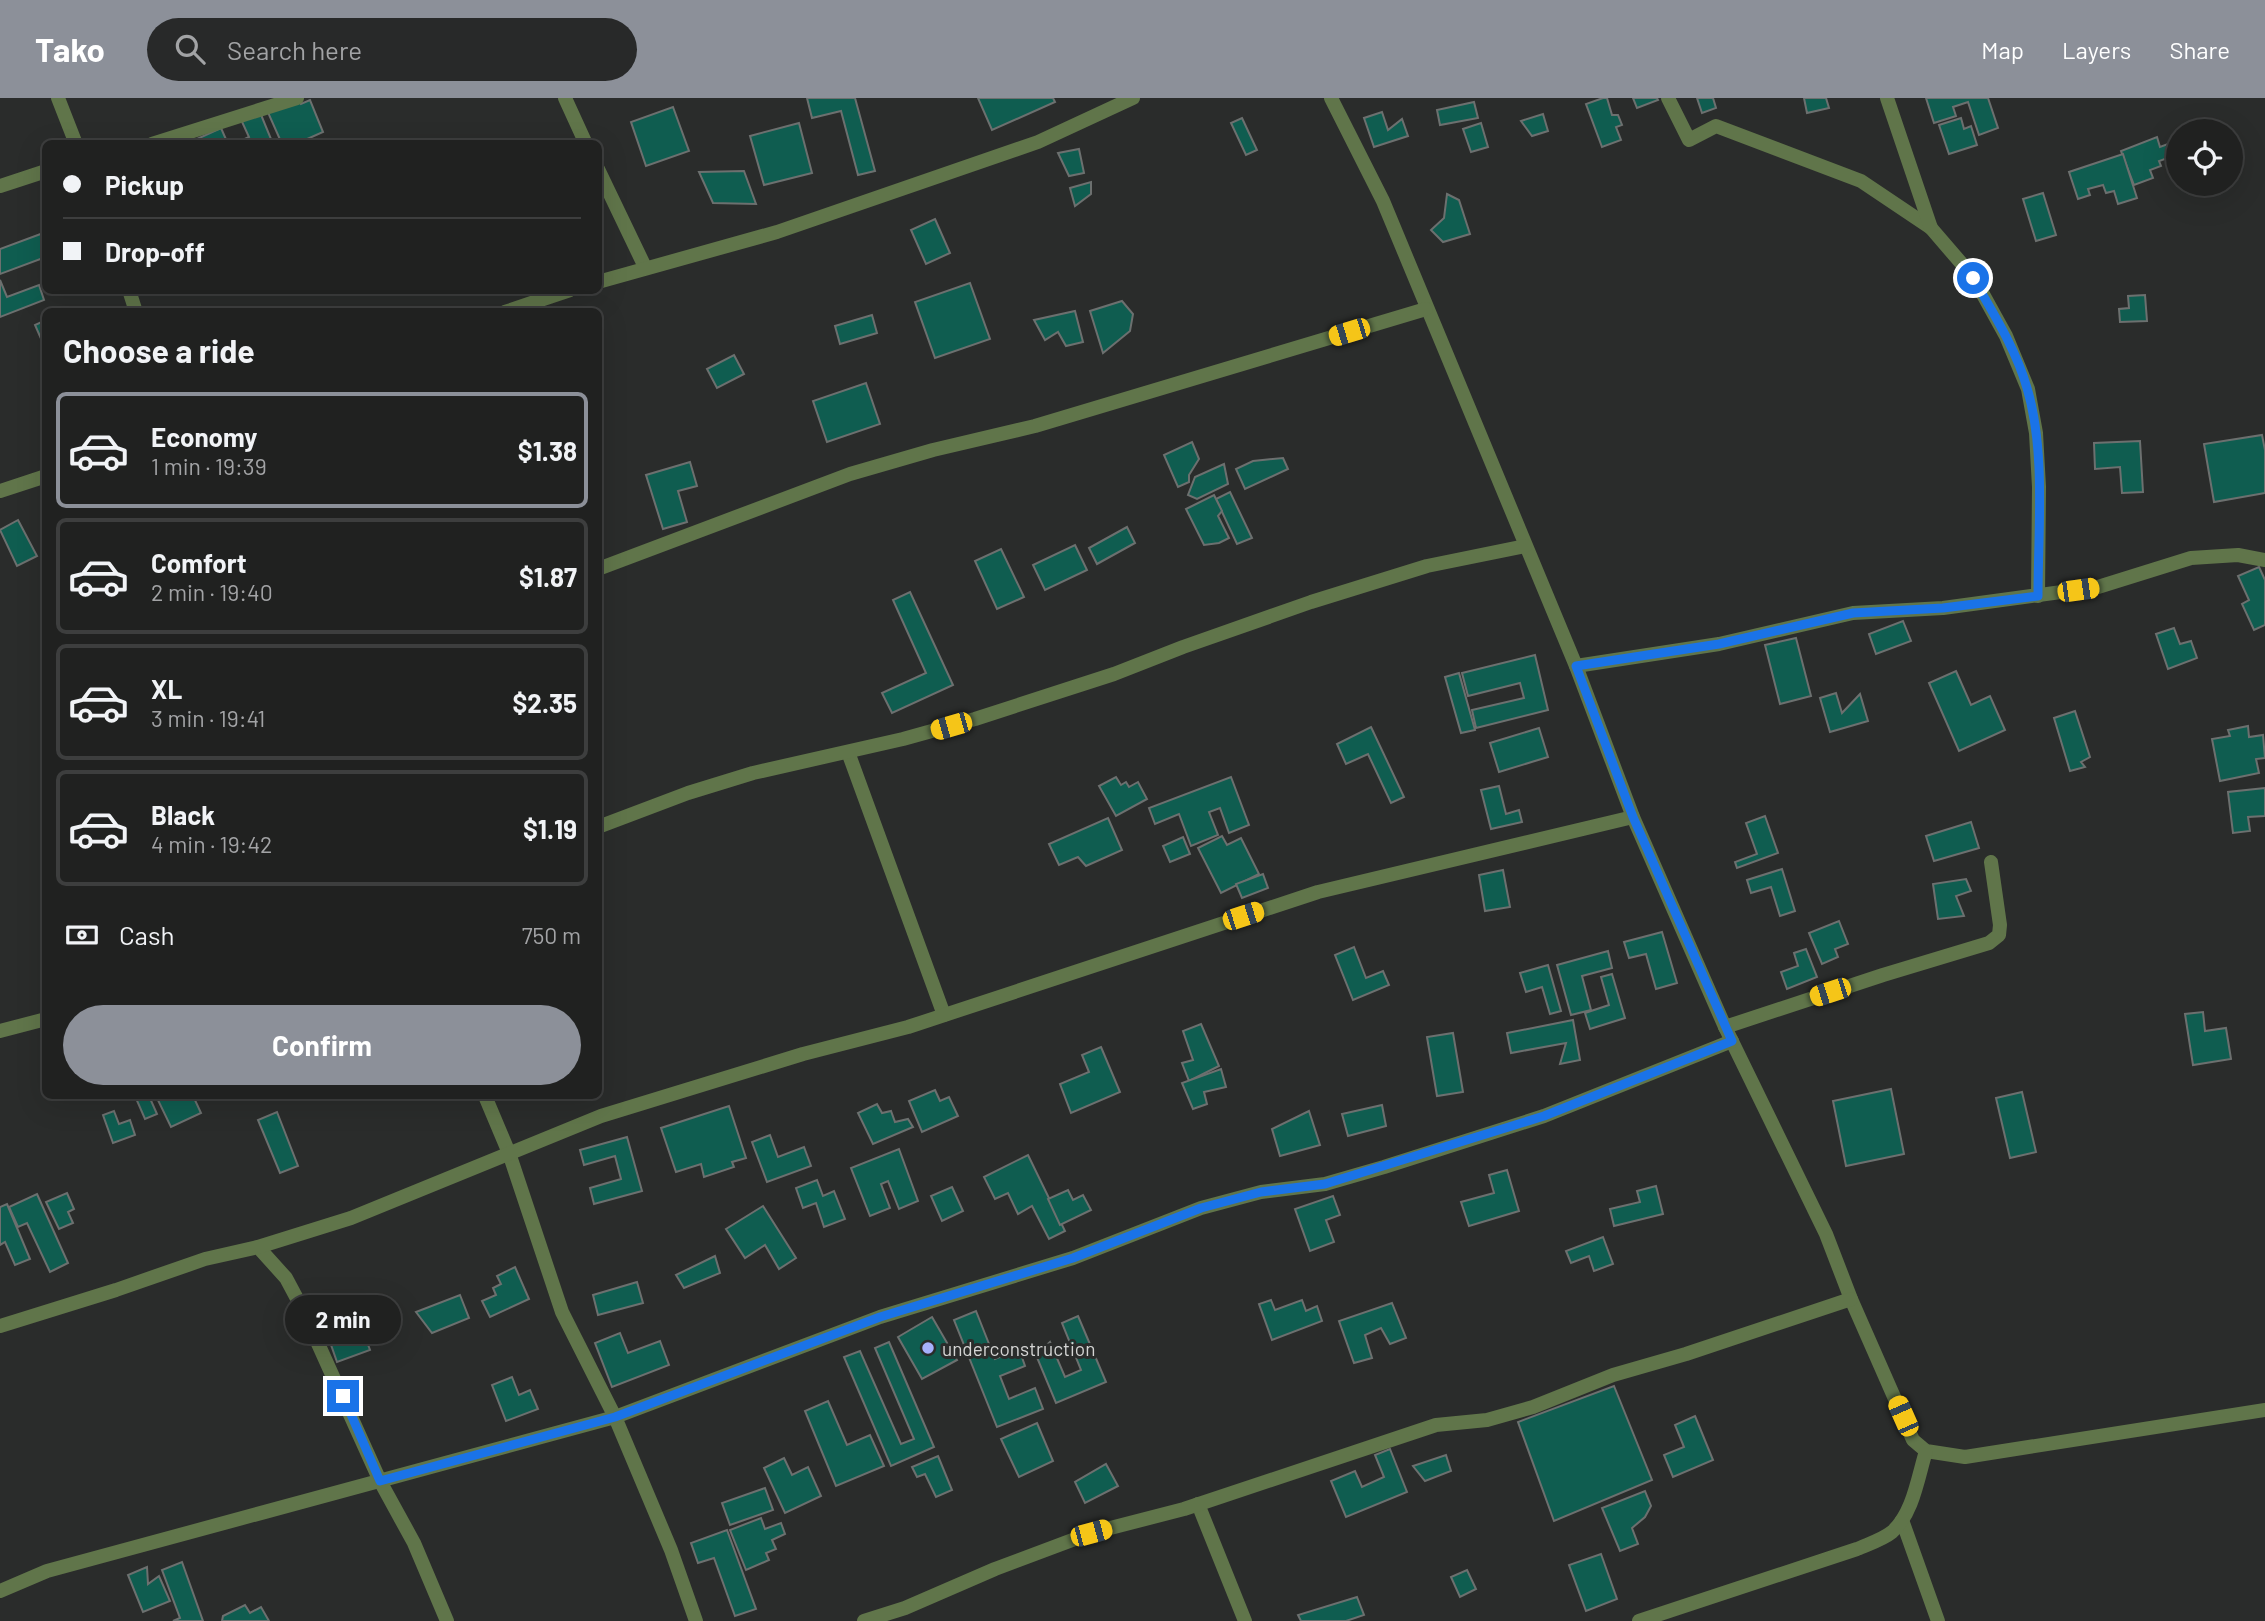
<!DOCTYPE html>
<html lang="en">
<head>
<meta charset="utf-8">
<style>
	body { margin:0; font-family:Barlow,sans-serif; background:#282929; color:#f1f3f6; height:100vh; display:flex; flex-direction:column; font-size:26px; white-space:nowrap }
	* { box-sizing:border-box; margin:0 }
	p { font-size:23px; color:#a2a3a5 }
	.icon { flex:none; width:38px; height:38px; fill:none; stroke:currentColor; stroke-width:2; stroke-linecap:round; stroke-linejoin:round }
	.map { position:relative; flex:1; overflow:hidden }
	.side { position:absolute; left:42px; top:210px; width:560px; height:791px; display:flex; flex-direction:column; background:#202120; border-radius:10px; box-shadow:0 7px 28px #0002,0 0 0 2px #3d3e3e }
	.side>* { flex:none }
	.top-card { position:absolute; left:42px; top:42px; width:560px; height:154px; border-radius:10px; box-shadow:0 7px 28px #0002,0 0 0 2px #3d3e3e; display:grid; align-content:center; height:154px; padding:0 21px; background:#202120 }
	.controls { position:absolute; left:2166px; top:21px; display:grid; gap:14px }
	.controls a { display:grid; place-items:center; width:77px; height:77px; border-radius:50%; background:#202120; box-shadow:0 7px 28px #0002,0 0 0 2px #3d3e3e; font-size:35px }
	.end { position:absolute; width:32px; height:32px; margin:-16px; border:9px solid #1a73e8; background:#fff; box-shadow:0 0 0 4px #fff }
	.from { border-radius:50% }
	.bubble { position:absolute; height:49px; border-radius:24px; background:#202120; box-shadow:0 7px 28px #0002,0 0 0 2px #3d3e3e; font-size:23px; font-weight:700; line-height:49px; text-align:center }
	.car { position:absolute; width:21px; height:42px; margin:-21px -10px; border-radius:9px; box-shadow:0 0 5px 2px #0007; background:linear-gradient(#f5c518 24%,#345 0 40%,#f5c518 0 76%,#345 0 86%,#f5c518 0) }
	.top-card b { display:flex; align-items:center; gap:24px; height:66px; font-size:26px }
	.top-card b+b { border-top:2px solid #3d3e3e }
	.top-card i { width:18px; height:18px; background:#f1f3f6 }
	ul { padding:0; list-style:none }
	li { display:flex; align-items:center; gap:21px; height:116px; margin:0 14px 10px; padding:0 7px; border:4px solid #3d3e3e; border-radius:10px }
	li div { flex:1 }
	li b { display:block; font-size:26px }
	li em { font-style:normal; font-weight:700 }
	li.active { border-color:#8c9099 }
	li>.icon { width:63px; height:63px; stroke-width:1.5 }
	h2 { padding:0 21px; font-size:32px; line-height:84px }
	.pay { display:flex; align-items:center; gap:18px; height:77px; padding:0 21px; font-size:26px }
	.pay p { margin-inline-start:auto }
	.action { display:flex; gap:14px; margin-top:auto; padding:14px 21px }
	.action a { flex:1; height:80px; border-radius:42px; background:#8c9099; color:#fff; font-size:28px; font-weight:700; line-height:80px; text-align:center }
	header { display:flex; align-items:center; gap:42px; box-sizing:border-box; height:98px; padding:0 35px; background:#8c9099; color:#fff }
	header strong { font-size:33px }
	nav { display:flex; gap:38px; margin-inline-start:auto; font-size:24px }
	.search { width:490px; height:63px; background:#282929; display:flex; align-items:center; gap:18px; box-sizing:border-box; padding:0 24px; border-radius:38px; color:#a2a3a5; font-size:26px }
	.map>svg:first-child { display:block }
</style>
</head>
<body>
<header>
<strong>Tako</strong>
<div class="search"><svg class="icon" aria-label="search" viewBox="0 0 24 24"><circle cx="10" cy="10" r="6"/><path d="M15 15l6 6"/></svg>Search here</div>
<nav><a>Map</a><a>Layers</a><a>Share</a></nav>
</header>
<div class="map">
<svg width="2265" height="1523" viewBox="0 0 2265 1523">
	<rect width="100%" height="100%" fill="#2a2c2b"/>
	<g fill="#0f5d50" stroke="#6c706f" stroke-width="2">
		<path d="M299 0 301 6 310 2 323 34 296 46H282L266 10Z"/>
		<path d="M807 0H855L875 73 858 77 841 13 812 20Z"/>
		<path d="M978 0H1053L1055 4 992 32Z"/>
		<path d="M1603 0H1607L1612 17H1618L1622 27 1616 29 1621 42 1602 49 1586 6Z"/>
		<path d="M1633 0H1657L1658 2 1637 10Z"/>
		<path d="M1697 0H1713L1716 10 1702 15Z"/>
		<path d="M1804 0H1826L1829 10 1807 15Z"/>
		<path d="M1926 0H1988L1998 30 1979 37 1968 4 1953 9 1956 18 1934 25Z"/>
		<path d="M1474 4 1478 20 1440 27 1437 12Z"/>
		<path d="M257 7 271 41 260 46H234L249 39 238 15Z"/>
		<path d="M673 9 689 53 646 68 631 24Z"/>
		<path d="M1382 14 1388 32 1402 21 1408 38 1374 49 1364 20Z"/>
		<path d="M1543 16 1548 33 1532 38 1521 23Z"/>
		<path d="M1242 20 1257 52 1246 57 1231 25Z"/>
		<path d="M1961 20 1964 31 1971 28 1977 47 1949 56 1939 27Z"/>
		<path d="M799 25 812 75 764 87 750 38Z"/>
		<path d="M1481 25 1488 49 1471 54 1463 31Z"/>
		<path d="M221 30 228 46H200L197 41Z"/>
		<path d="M2157 39 2160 49 2176 43 2179 56 2159 63 2161 68 2150 72 2153 80 2134 87 2121 53Z"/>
		<path d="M1079 51 1084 75 1069 78 1058 55Z"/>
		<path d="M2123 56 2137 100 2118 106 2114 93 2106 95 2103 87 2088 91 2090 97 2078 101 2069 74Z"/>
		<path d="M744 73 756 106 713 105 699 74Z"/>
		<path d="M1091 84V96L1075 108 1070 90Z"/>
		<path d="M2043 95 2056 137 2036 143 2023 101Z"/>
		<path d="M1447 96 1459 102 1470 136 1443 144 1431 132 1444 120Z"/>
		<path d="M935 121 950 155 926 166 911 132Z"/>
		<path d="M46 134V166L43 160 0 176V151Z"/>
		<path d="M0 182 7 199 39 187 44 202 0 219Z"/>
		<path d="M970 185 990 241 935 260 915 204Z"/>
		<path d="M2145 197 2147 223 2120 224 2119 211 2129 210 2128 198Z"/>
		<path d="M1122 203 1133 216 1130 233 1103 255 1090 213Z"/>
		<path d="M1075 213 1083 244 1066 248 1058 234 1045 242 1034 222Z"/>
		<path d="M872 217 877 235 840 246 835 228Z"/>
		<path d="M46 222V252L35 227Z"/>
		<path d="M734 257 744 276 717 290 707 271Z"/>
		<path d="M866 285 880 326 827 344 813 303Z"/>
		<path d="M2262 337 2265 352V395L2214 404 2204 346Z"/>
		<path d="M2140 343 2143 394 2122 395 2120 369 2095 371 2094 345Z"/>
		<path d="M1192 344 1199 361 1189 377V384L1178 389 1164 357Z"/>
		<path d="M1283 360 1288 371 1245 391 1236 371 1253 363Z"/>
		<path d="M690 364 697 388 678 393 687 424 663 431 646 377Z"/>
		<path d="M1224 366 1228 386 1197 401 1188 397 1195 379Z"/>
		<path d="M1230 394 1252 440 1237 446 1216 401Z"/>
		<path d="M1214 397 1222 413 1218 418 1229 440 1219 445 1204 447 1186 411Z"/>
		<path d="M18 422 37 458 17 468 0 432Z"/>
		<path d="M1127 429 1135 445 1097 466 1089 450Z"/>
		<path d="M1075 447 1087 472 1045 492 1033 467Z"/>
		<path d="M1001 451 1024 499 997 511 975 463Z"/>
		<path d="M2259 469 2265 482V527L2254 532 2242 506 2249 502 2238 478Z"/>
		<path d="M910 494 953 587 892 615 882 595 926 575 893 502Z"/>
		<path d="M1903 523 1911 543 1876 556 1869 536Z"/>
		<path d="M2174 530 2180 546 2191 543 2197 560 2168 571 2156 536Z"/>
		<path d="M1796 540 1811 598 1780 606 1765 547Z"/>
		<path d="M1535 557 1548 612 1476 630 1472 612 1524 600 1520 585 1468 598 1462 575Z"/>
		<path d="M1956 573 1971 607 1990 598 2005 632 1959 653 1929 585Z"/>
		<path d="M1459 575 1475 632 1461 635 1445 579Z"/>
		<path d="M1836 595 1842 615 1860 596 1868 623 1830 634 1820 600Z"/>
		<path d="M2075 613 2090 659 2081 664 2085 669 2070 673 2054 620Z"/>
		<path d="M2248 628 2249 639 2263 637 2265 660 2256 661 2259 675 2220 683 2212 641 2230 638 2228 632Z"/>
		<path d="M1371 629 1404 699 1391 705 1368 656 1346 666 1337 646Z"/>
		<path d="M1539 630 1548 659 1499 674 1490 645Z"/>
		<path d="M1116 679 1121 687 1126 684 1129 689 1138 684 1147 701 1116 718 1099 688Z"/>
		<path d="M1231 679 1249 727 1229 735 1220 710 1209 714 1218 737 1191 748 1179 716 1155 726 1149 710Z"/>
		<path d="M1499 688 1506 716 1519 712 1522 724 1491 731 1481 692Z"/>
		<path d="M2265 690V718L2248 719 2250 733 2233 735 2228 694Z"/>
		<path d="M1765 718 1778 755 1737 770 1735 764 1757 756 1746 725Z"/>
		<path d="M1108 720 1122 752 1086 768 1078 759 1059 767 1049 746Z"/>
		<path d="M1971 724 1979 750 1934 763 1926 738Z"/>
		<path d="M1222 738 1227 747 1241 740 1259 776 1221 795 1198 750Z"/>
		<path d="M1183 739 1190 756 1170 764 1163 748Z"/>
		<path d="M1782 771 1795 813 1780 818 1771 789 1751 795 1747 782Z"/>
		<path d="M1503 772 1510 809 1485 813 1479 777Z"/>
		<path d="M1263 776 1268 790 1242 800 1236 786Z"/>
		<path d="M1966 781 1971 793 1956 798 1964 818 1938 821 1933 786Z"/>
		<path d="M1839 823 1848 846 1835 851 1838 859 1822 866 1809 835Z"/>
		<path d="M1662 834 1677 885 1656 891 1646 856 1629 860 1624 844Z"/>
		<path d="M1354 849 1366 880 1383 873 1389 887 1353 902 1335 857Z"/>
		<path d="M1806 851 1817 879 1787 891 1781 874 1798 868 1794 855Z"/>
		<path d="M1608 853 1612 870 1582 878 1591 912 1571 917 1557 867Z"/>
		<path d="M1548 867 1561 913 1550 916 1542 889 1526 894 1520 875Z"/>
		<path d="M1612 876 1625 920 1590 931 1585 915 1609 907 1601 879Z"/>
		<path d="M2203 914 2205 933 2226 930 2231 961 2193 967 2185 916Z"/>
		<path d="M1573 922 1580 962 1560 966 1566 945 1511 955 1507 935Z"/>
		<path d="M1201 926 1219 968 1189 983 1182 965 1193 962 1183 933Z"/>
		<path d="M1453 935 1463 994 1437 998 1427 939Z"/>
		<path d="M1101 949 1120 994 1071 1015 1060 986 1089 974 1082 957Z"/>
		<path d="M1221 971 1226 989 1204 994 1207 1006 1193 1011 1182 985Z"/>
		<path d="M1891 991 1904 1056 1846 1068 1833 1003Z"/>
		<path d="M935 992 940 1003 949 999 958 1018 922 1034 909 1003Z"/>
		<path d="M2022 994 2036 1054 2010 1060 1996 1000Z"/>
		<path d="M135 998H149L157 1016 145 1021Z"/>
		<path d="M156 998H198L194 1000 201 1015 171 1029Z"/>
		<path d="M877 1006 882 1015 891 1013 895 1024 908 1021 913 1029 873 1046 858 1015Z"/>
		<path d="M1382 1007 1386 1028 1348 1038 1342 1016Z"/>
		<path d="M729 1008 746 1060 732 1064 734 1069 704 1079 701 1066 676 1074 661 1030Z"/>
		<path d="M114 1013 119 1026 130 1022 135 1037 113 1045 103 1017Z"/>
		<path d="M1309 1013 1320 1047 1280 1058 1272 1031Z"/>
		<path d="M277 1014 298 1068 280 1075 258 1022Z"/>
		<path d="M770 1037 778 1059 804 1049 811 1068 767 1084 752 1044Z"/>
		<path d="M627 1039 642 1093 594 1106 590 1090 621 1081 615 1058 584 1067 580 1052Z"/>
		<path d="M899 1051 918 1103 899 1111 888 1083 881 1086 890 1110 870 1118 851 1070Z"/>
		<path d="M1028 1057 1065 1133 1049 1141 1032 1108 1018 1116 1008 1095 995 1101 984 1079Z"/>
		<path d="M1507 1072 1519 1113 1469 1128 1461 1104 1494 1095 1489 1077Z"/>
		<path d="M817 1082 823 1098 834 1093 845 1121 824 1129 816 1105 803 1110 796 1090Z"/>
		<path d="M1656 1088 1663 1116 1614 1128 1610 1111 1640 1104 1637 1093Z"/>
		<path d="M952 1089 963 1113 942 1123 931 1098Z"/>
		<path d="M1068 1092 1073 1102 1083 1097 1091 1112 1060 1127 1048 1101Z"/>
		<path d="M67 1095 74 1111 68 1114 73 1125 59 1131 46 1104Z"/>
		<path d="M37 1096 68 1165 50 1174 27 1125 18 1129 9 1109Z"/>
		<path d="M1333 1098 1340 1117 1326 1122 1334 1144 1310 1153 1295 1111Z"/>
		<path d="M7 1106 30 1161 15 1167 5 1144 0 1147V1109Z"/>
		<path d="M763 1108 796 1160 779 1171 765 1147 745 1160 726 1131Z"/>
		<path d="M1603 1139 1613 1166 1594 1173 1589 1158 1571 1165 1566 1153Z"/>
		<path d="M715 1158 720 1175 684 1190 676 1177Z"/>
		<path d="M515 1169 529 1201 490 1219 482 1203 496 1197 493 1190 501 1186 497 1178Z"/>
		<path d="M637 1184 643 1205 598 1217 593 1197Z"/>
		<path d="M460 1197 469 1220 432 1235 416 1214Z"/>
		<path d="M351 1201 370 1252 337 1264 329 1241 343 1236 333 1208Z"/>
		<path d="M1271 1202 1275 1212 1302 1202 1306 1213 1317 1208 1322 1223 1272 1242 1259 1206Z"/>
		<path d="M1392 1205 1406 1240 1390 1246 1381 1230 1365 1237 1372 1260 1354 1265 1339 1223Z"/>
		<path d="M976 1213 995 1261 1019 1251 1025 1268 1000 1278 1009 1301 1035 1290 1043 1311 997 1329 954 1222Z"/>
		<path d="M1078 1218 1106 1284 1056 1305 1036 1257 1050 1244 1065 1279 1081 1272 1062 1225Z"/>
		<path d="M932 1219 957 1262 922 1281 898 1239Z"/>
		<path d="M620 1235 628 1255 660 1243 669 1267 612 1289 595 1245Z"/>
		<path d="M889 1244 934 1349 891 1368 844 1259 860 1253 901 1346 914 1341 875 1250Z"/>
		<path d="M512 1279 519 1297 530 1292 538 1311 506 1323 492 1287Z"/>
		<path d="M1614 1288 1652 1382 1554 1423 1518 1324Z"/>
		<path d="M828 1303 847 1347 870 1337 884 1368 836 1388 805 1313Z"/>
		<path d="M1695 1318 1713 1362 1673 1379 1664 1357 1684 1349 1675 1327Z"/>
		<path d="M1037 1325 1053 1363 1019 1379 1001 1341Z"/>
		<path d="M1390 1351 1407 1394 1346 1419 1331 1383 1355 1373 1362 1389 1384 1379 1375 1357Z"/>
		<path d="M1446 1357 1451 1373 1425 1383 1413 1368Z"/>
		<path d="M938 1358 952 1392 936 1399 925 1376 917 1379 912 1369Z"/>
		<path d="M784 1360 792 1377 808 1369 821 1398 785 1415 764 1370Z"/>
		<path d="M1106 1366 1118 1388 1085 1405 1075 1384Z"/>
		<path d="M765 1390 773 1412 730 1427 722 1405Z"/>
		<path d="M1645 1393 1651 1408 1645 1419 1632 1430 1638 1446 1620 1453 1602 1410Z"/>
		<path d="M761 1420 765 1431 781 1425 785 1436 772 1442 776 1451 766 1455 769 1462 746 1472 730 1432Z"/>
		<path d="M727 1432 756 1511 735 1518 714 1460 698 1465 691 1445Z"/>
		<path d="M1601 1456 1617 1501 1586 1513 1569 1467Z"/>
		<path d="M182 1464 203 1523H173L180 1520 162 1472Z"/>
		<path d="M147 1469 148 1486 159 1478 170 1503 143 1514 128 1477Z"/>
		<path d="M1467 1472 1476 1491 1460 1499 1451 1479Z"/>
		<path d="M1357 1499 1364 1517 1346 1523H1301L1298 1517Z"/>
		<path d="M245 1507 250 1515 261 1509 269 1523H222L223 1518Z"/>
	</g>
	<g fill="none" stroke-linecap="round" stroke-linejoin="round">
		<g stroke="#60754a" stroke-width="14">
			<path d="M58 0 76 46"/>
			<path d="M565 0 586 46"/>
			<path d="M1331 0 1383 103 1576 568 1633 719 1725 929 1826 1136 1851 1201 1913 1342 1926 1353 1965 1359 2265 1312"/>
			<path d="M1668 0 1689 42 1716 28 1861 83 1931 130 1974 180 2006 238 2028 291 2036 335 2039 389 2038 498"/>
			<path d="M1887 0 1931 130"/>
			<path d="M152 46 297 0"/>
			<path d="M598 71 645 169"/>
			<path d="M0 88 46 73"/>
			<path d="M598 184 777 134 1038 44 1133 0"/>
			<path d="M129 192 136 214"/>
			<path d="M505 214 570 192"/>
			<path d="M0 393 46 378"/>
			<path d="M598 471 850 376 933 352 1035 328 1426 211"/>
			<path d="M1576 568 1719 546 1853 515 1943 510 2098 489 2191 460 2238 457 2265 462"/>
			<path d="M848 654 944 917"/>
			<path d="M598 729 688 695 753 675 903 641 975 621 1114 576 1183 549 1311 504 1427 468 1525 448"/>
			<path d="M1725 929 1883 877 1989 845 1999 837 2000 827 1991 764"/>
			<path d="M0 933 46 921"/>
			<path d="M485 998 509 1055 562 1214 615 1319 671 1452 696 1523"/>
			<path d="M258 1149 286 1180 302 1210 380 1383 414 1445 447 1523"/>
			<path d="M0 1228 116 1192 205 1161 258 1149 351 1120 601 1018 803 956 908 929 1318 794 1633 719"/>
			<path d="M1198 1406 1245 1523"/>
			<path d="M1902 1422 1938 1523"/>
			<path d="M0 1493 47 1473 615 1319 880 1219 1073 1160 1201 1110 1261 1094 1325 1086 1384 1069 1544 1018 1732 943"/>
			<path d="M864 1523 905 1510 995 1471 1091 1435 1184 1411 1436 1327 1487 1322 1533 1309 1613 1277 1686 1256 1851 1201"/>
			<path d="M1639 1523 1857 1451C1868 1446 1882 1442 1892 1434 1913 1416 1918 1379 1926 1353"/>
		</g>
	</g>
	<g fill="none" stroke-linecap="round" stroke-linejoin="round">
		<path stroke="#1a73e8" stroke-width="9" d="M343 1298 380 1383 615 1319 880 1219 1073 1160 1201 1110 1261 1094 1325 1086 1544 1018 1732 943 1633 719 1576 568 1719 546 1853 515 1943 510 2038 498C2038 432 2046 353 2027 290 2016 251 1993 215 1973 180"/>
	</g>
	<circle fill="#a6b1fc" stroke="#2a2c2b" stroke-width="2.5" cx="928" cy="1250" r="7"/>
	<g text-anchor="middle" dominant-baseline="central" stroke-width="6" stroke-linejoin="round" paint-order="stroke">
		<g font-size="19" fill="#d4d5d4" stroke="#2a2c2b" text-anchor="start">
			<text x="942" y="1250">underconstruction</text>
		</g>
	</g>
</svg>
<div class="controls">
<a><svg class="icon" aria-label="locate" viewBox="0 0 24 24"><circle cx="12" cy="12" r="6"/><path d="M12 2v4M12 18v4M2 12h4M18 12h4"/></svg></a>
</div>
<i class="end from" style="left:1973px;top:180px"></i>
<i class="end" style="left:343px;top:1298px"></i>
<div class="bubble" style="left:285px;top:1197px;width:116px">2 min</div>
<i class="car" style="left:1349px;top:234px;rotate:253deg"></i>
<i class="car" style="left:2078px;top:492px;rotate:82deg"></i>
<i class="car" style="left:951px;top:628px;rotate:254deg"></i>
<i class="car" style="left:1243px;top:818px;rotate:72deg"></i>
<i class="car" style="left:1830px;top:894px;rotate:252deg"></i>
<i class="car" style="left:1903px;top:1318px;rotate:336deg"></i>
<i class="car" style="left:1091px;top:1435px;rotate:75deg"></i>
<div class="top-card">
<b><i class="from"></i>Pickup</b>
<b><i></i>Drop-off</b>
</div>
<section class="side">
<h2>Choose a ride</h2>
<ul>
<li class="active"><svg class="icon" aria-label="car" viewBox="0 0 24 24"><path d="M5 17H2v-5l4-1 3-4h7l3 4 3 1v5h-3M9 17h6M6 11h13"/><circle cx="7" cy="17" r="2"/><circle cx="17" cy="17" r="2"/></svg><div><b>Economy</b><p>1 min · 19:39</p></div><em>$1.38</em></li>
<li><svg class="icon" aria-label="car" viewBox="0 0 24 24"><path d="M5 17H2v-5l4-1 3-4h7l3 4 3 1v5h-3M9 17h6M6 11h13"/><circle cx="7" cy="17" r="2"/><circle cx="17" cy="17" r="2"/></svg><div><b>Comfort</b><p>2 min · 19:40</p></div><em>$1.87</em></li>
<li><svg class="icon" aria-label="car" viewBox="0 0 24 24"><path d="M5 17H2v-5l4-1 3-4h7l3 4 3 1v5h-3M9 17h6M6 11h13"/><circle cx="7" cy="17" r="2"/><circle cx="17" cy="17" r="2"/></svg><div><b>XL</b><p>3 min · 19:41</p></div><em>$2.35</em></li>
<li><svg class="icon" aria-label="car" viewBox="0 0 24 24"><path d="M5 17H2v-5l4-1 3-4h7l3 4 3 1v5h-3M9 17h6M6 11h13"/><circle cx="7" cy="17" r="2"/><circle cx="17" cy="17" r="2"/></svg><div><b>Black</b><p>4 min · 19:42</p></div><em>$1.19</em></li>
</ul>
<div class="pay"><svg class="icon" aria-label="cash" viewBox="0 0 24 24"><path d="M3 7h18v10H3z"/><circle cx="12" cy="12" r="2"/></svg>Cash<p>750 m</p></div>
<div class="action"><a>Confirm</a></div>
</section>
</div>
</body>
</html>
